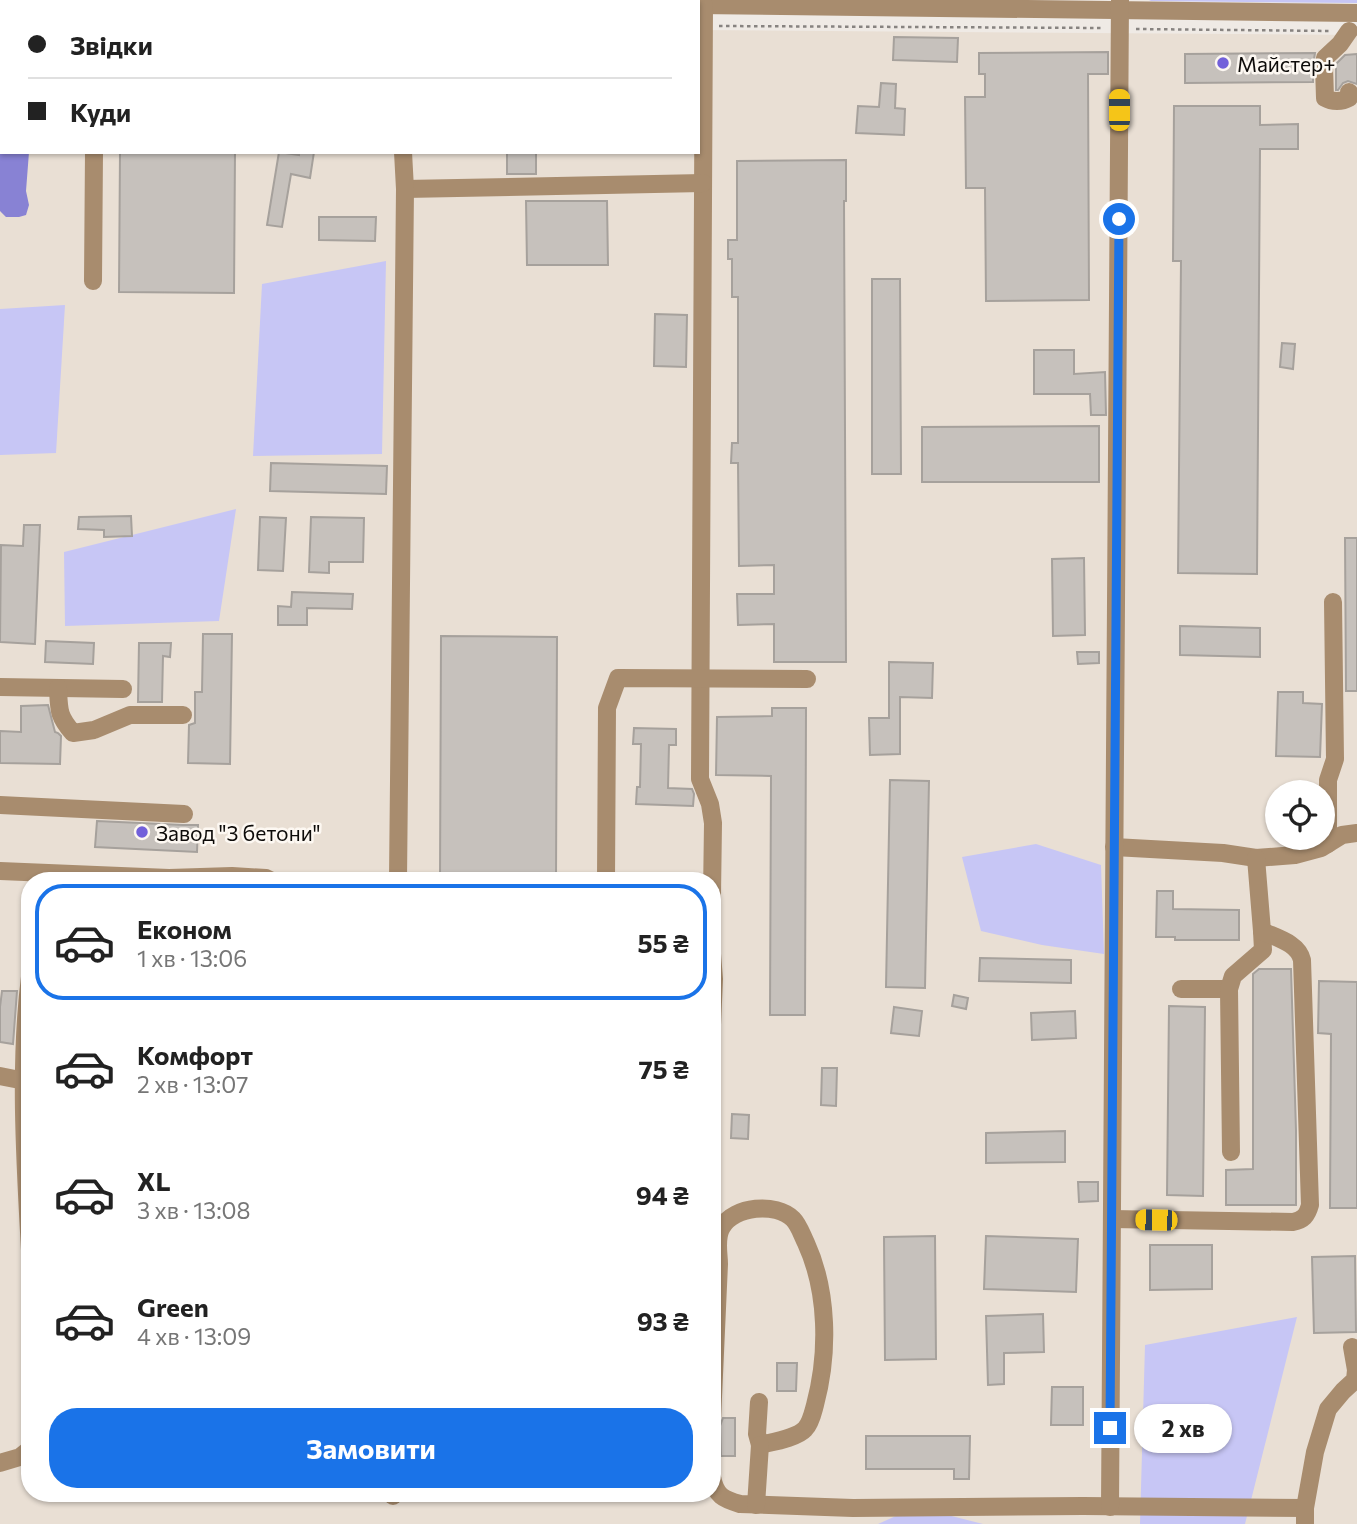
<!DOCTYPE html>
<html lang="uk">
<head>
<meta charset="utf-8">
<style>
	body { margin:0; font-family:Commissioner,sans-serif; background:#f2f2f2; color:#222; height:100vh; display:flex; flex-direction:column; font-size:26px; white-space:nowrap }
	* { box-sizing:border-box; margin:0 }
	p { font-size:23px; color:#767676 }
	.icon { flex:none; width:38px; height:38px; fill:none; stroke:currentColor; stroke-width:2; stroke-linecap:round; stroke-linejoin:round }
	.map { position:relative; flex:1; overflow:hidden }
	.side { position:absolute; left:21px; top:872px; width:700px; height:630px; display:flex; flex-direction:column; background:#fff; border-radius:28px; box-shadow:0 2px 5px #0004 }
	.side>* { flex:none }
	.guide { position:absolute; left:0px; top:0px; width:700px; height:154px; box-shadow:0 2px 5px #0004; display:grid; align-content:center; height:154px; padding:0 28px; background:#fff }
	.buttons { position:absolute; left:1265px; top:780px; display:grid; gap:14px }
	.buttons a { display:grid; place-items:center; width:70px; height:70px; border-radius:50%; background:#fff; box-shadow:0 2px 5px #0004; font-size:35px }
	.end { position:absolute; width:32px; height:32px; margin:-16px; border:9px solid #1a73e8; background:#fff; box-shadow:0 0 0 4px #fff }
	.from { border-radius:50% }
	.bubble { position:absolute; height:49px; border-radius:24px; background:#fff; box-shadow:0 2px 5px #0004; font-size:23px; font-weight:700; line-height:49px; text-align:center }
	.car { position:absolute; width:21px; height:42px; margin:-21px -10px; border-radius:9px; box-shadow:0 0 5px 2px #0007; background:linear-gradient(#f5c518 24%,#345 0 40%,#f5c518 0 76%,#345 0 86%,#f5c518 0) }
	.guide b { display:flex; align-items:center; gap:24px; height:66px; font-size:26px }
	.guide b+b { border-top:2px solid #e0e0e0 }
	.guide i { width:18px; height:18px; background:#222 }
	ul { padding:12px 0 0; list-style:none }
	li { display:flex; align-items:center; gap:21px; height:116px; margin:0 14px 10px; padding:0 14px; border:4px solid transparent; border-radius:28px }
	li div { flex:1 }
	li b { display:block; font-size:26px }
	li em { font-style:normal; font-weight:700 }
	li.selected { border-color:#1a73e8 }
	li>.icon { width:63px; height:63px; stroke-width:1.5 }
	.cta { display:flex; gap:14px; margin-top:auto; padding:14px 28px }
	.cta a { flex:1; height:80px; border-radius:28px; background:#1a73e8; color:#fff; font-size:28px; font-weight:700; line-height:80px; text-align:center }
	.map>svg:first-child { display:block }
</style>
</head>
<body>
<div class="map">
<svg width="1357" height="1524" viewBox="0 0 1357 1524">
	<rect width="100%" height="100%" fill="#efeae5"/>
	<path fill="#e9dfd4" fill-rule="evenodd" d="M0 21H2V152H698V30L1357 35V1524H0ZM1278 793H1323V838H1278ZM30 880H712V1493H30Z"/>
	<g fill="#c7c6f5">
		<path d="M1149 0H1357V3L1151 1Z"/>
		<path d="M386 261 382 454 253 456 262 284Z"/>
		<path d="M65 305 56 453 0 455V309Z"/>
		<path d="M236 509 219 621 65 626 64 552Z"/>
		<path d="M1036 844 1101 865 1104 954 1042 945 981 931 962 857Z"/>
		<path d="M1297 1317 1245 1524H1140L1145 1345Z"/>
		<path d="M916 1507 983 1524H878Z"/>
	</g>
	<path fill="#8882d4" d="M2 149V152H29L26 191 29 205 26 215 19 217H6L0 211V154Z"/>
	<g fill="#c6c1bc" stroke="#a6a19c" stroke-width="2">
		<path d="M894 37 958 38 957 62 893 60Z"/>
		<path d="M1108 52V74H1088L1089 300 986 301 985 188H966L965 97H985V74H979V53Z"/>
		<path d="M1315 53 1313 65V82L1185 83V54Z"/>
		<path d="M1357 54V84L1348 81 1343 83 1338 90H1336V64L1345 55Z"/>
		<path d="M881 83 896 84 895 108 905 109 904 135 856 133 858 106 879 107Z"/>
		<path d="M1174 106H1260V125L1298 124V149H1260L1257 574 1178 573 1181 261H1173Z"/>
		<path d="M120 152H235L234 293 119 292Z"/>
		<path d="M279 152 299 155V152H314L310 178 291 174 282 227 267 225Z"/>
		<rect x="507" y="152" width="29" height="22"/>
		<path d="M846 160V201H844L846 662H774V624L738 625 737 594H774V565L739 566 738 463H731L732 443H738V297H732V259H728V240H737V161Z"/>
		<path d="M526 201H607L608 265H527Z"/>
		<path d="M319 217H376L375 241 319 240Z"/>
		<path d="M872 279H900L901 474H872Z"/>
		<path d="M655 314 687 315 686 367 654 366Z"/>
		<path d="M1282 343 1295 344 1293 369 1280 367Z"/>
		<path d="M1034 350H1074V374L1105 372 1106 415H1091L1090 394H1034Z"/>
		<path d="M1099 426V482H922V427Z"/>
		<path d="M271 463 387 466 386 494 270 491Z"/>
		<path d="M131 516 132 536 104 537V530L78 529 79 517Z"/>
		<path d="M260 517 286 518 283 571 258 570Z"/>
		<path d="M311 517 364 518 363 562H329V573L309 572Z"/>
		<path d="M24 525H40L35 644 0 642 1 545 23 546Z"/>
		<path d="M1345 538H1357V691H1346Z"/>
		<path d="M1084 558 1085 635 1053 636 1052 559Z"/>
		<path d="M292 592 353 594 352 609 307 608V625H278V606L291 607Z"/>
		<path d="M1180 626 1260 628V657L1180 655Z"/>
		<path d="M203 634H232L230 764 188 763 189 725 195 723V692H202Z"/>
		<path d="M441 636 557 637 556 880H440Z"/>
		<path d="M46 641 94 643 93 664 45 662Z"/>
		<path d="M139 643H171L170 657 163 656 162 702H138Z"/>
		<path d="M1077 652H1099V663L1078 664Z"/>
		<path d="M889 662 933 663 932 698 900 697V754L870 755 869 718H889Z"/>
		<path d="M1278 692H1303V703L1322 704 1320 757 1276 756Z"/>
		<path d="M48 705 55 732 58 733 61 736 60 764 0 763V731L21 732V706Z"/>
		<path d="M772 708H806L805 1015H770L771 776 716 775 717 717 772 716Z"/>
		<path d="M634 728 676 729V745H669L668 788 692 789 694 794 693 806 636 804 637 787H640L641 744H633Z"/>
		<path d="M890 780 929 781 925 988 886 987Z"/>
		<path d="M97 821 183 825H198L197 852 95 847Z"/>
		<path d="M1157 891H1173V909L1239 910V940H1175V937H1156Z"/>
		<path d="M980 958 1071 960V983L979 981Z"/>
		<path d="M1259 969H1291L1296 1130V1205H1226V1170L1253 1169V974Z"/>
		<path d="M1319 981 1357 982V1208H1330L1331 1034 1318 1033Z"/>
		<path d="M2 991H17L13 1044 0 1042V1007Z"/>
		<path d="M954 995 968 998 966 1009 952 1006Z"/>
		<path d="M1169 1006 1205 1007 1203 1196 1167 1195Z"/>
		<path d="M894 1007 922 1011 919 1036 891 1033Z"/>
		<path d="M1075 1011 1076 1038 1032 1040 1031 1013Z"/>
		<path d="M822 1068H837L836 1106 821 1105Z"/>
		<path d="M732 1114 749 1115 748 1139 731 1138Z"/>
		<path d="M1065 1131V1162L986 1163V1133Z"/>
		<path d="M1078 1182H1098V1201L1079 1202Z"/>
		<path d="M935 1236 936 1359 885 1360 884 1237Z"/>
		<path d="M986 1236 1078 1239 1076 1292 984 1289Z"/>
		<path d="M1150 1245H1212V1289L1150 1290Z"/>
		<path d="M1355 1256 1356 1332 1314 1333 1312 1257Z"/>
		<path d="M1043 1314 1044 1352 1004 1353V1384L988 1385 986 1316Z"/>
		<path d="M777 1363H797L796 1391H777Z"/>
		<path d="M1052 1387H1083V1425H1051Z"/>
		<path d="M723 1418H735V1456H721L720 1426Z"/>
		<path d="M866 1436H970L969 1479H954V1469H866Z"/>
	</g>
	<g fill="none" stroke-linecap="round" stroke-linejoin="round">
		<g stroke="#878380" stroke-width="2.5" stroke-dasharray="3.5 3.5" stroke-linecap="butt">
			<path d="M719 26 1104 28"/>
			<path d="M1136 29 1332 31"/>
		</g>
		<g stroke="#a88c6e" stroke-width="18">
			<path d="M67 0H154"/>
			<path d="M178 0 337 2"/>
			<path d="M399 0V2"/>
			<path d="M698 5 1357 13"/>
			<path d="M704 5 700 779 710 804 713 823 712 895"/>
			<path d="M1349 31 1340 44 1325 58 1324 66 1325 98C1332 102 1342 102 1349 98V92"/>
			<path d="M405 189 703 183"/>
			<path d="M93 281 94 152"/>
			<path d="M0 687 123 689"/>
			<path d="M58 688C59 710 58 716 73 733L94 730 130 715H183"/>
			<path d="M0 805 184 814"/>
			<path d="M1328 844V780L1335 759 1333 602"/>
			<path d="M1114 847 1223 853 1256 858 1295 855 1321 848 1342 835 1357 833"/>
			<path d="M0 871 169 878 232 876 266 878 270 880"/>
			<path d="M398 880 405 189 403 152"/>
			<path d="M606 880 607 708 618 678 807 679"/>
			<path d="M712 954 714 979 712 1025"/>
			<path d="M30 977C19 1064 25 1161 30 1250"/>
			<path d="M1181 989H1229"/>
			<path d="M0 1076 25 1081"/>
			<path d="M1231 1152 1229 989 1233 976 1263 950 1262 931"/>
			<path d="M1112 1219 1293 1222C1303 1220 1307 1216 1310 1205L1302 960C1298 943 1277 938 1262 931L1256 858"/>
			<path d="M712 1419 719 1264C719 1253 715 1238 722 1227 734 1206 776 1202 793 1219 799 1225 802 1235 806 1243 828 1291 829 1353 815 1405 813 1412 811 1423 805 1429 797 1438 772 1442 760 1445L757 1434 759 1402"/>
			<path d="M0 1463 20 1457 30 1449"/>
			<path d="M712 1477C716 1496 723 1499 740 1504L853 1508 1083 1506 1305 1508"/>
			<path d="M393 1496V1493"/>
			<path d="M756 1505 760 1445"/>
			<path d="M1110 1507 1120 0"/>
			<path d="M1305 1524V1508L1315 1452 1328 1409 1343 1391 1355 1380 1356 1370 1352 1347"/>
		</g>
	</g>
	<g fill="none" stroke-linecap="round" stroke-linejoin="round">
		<path stroke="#1a73e8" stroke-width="9" d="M1110 1428 1119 219"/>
	</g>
	<g fill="#7260da" stroke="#fdf8f2" stroke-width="2.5">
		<circle cx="1223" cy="63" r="7"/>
		<circle cx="142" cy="832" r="7"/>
	</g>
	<g text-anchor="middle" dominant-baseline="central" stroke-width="5" stroke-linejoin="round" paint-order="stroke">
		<g font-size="21" fill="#0d0b09" stroke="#fdf8f2" text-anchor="start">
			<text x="1237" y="63">Майстер+</text>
			<text x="156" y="832">Завод "3 бетони"</text>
		</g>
	</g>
</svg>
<div class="buttons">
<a><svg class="icon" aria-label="locate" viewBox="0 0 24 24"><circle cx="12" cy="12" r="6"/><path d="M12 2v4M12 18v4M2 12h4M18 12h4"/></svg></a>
</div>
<i class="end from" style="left:1119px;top:219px"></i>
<i class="end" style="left:1110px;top:1428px"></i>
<div class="bubble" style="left:1134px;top:1404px;width:98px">2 хв</div>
<i class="car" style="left:1119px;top:110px;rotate:0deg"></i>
<i class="car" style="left:1156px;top:1220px;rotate:271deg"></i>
<div class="guide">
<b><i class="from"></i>Звідки</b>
<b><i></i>Куди</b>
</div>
<section class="side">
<ul>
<li class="selected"><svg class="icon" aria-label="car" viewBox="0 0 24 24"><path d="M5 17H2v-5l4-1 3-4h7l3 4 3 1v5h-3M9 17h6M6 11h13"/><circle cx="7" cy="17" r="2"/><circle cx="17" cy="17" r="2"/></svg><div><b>Економ</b><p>1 хв · 13:06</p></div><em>55 ₴</em></li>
<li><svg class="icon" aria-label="car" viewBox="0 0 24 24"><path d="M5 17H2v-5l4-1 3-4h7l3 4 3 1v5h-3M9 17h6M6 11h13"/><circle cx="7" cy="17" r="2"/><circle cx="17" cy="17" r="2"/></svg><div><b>Комфорт</b><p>2 хв · 13:07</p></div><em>75 ₴</em></li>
<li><svg class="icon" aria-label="car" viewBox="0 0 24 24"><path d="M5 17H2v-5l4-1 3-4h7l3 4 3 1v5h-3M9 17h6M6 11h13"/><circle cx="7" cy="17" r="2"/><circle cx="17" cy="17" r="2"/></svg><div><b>XL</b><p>3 хв · 13:08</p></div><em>94 ₴</em></li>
<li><svg class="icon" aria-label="car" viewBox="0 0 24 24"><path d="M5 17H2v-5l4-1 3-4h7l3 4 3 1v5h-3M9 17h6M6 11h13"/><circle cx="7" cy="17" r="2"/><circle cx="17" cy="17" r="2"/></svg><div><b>Green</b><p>4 хв · 13:09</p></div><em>93 ₴</em></li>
</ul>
<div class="cta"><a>Замовити</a></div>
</section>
</div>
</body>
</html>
